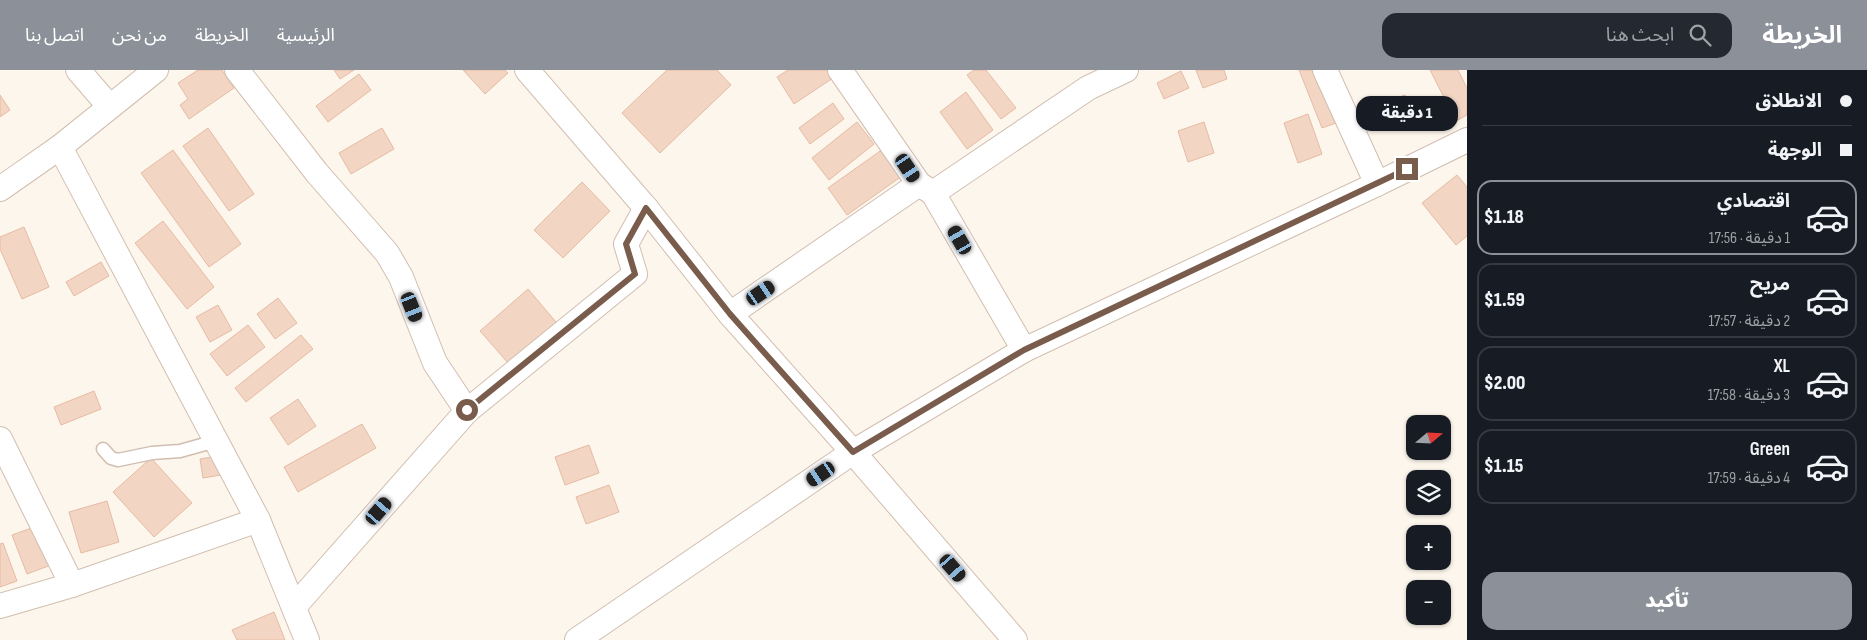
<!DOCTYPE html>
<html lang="ar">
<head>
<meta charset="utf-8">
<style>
	body { margin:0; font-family:"Sofia Sans Condensed","Noto Sans Arabic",sans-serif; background:#242831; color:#f1f3f6; direction:rtl; height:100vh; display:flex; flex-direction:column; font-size:19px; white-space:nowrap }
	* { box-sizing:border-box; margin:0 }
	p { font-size:16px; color:#9ea1a6 }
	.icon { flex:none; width:28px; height:28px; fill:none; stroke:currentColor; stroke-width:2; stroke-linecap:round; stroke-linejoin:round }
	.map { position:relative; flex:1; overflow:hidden; direction:ltr }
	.panel { display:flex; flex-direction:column; background:#171b24; width:400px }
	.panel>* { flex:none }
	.top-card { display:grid; align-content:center; height:110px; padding:0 15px; background:#171b24 }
	.needle { width:32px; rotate:71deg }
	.controls { position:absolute; left:1406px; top:345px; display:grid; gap:10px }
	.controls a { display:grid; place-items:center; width:45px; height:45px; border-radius:10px; background:#171b24; box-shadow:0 1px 4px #0004; font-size:25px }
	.end { position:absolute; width:22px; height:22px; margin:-11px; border:6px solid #7a5c4d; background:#fff; box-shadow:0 0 0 2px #fff }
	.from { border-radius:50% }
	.bubble { position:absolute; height:35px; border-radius:15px; background:#171b24; box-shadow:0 1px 4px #0004; font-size:16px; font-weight:800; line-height:35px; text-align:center; direction:rtl }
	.car { position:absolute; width:15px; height:30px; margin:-15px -8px; border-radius:6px; box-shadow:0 0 4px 1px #0007; background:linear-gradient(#222 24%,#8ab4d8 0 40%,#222 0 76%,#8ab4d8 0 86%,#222 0) }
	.top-card b { display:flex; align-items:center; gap:18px; height:48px; font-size:19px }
	.top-card b+b { border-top:1px solid #363941 }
	.top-card i { width:12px; height:12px; background:#f1f3f6 }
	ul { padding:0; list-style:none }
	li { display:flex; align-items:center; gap:15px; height:75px; margin:0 10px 8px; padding:0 5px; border:2px solid #363941; border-radius:15px }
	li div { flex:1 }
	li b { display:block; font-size:19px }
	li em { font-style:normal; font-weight:800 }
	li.current { border-color:#8c9099 }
	li>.icon { width:45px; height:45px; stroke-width:1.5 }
	.primary-button { display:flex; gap:10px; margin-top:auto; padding:10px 15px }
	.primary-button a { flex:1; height:58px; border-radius:15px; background:#8c9099; color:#fff; font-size:20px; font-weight:800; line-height:58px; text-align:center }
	header { display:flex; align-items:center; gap:30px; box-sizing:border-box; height:70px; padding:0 25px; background:#8c9099; color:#fff }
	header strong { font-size:24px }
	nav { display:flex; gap:28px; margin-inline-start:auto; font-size:18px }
	.search { width:350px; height:45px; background:#242831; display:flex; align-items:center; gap:12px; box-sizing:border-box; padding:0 18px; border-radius:15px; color:#9ea1a6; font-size:19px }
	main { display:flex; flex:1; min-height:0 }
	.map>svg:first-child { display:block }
</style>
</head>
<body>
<header>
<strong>الخريطة</strong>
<div class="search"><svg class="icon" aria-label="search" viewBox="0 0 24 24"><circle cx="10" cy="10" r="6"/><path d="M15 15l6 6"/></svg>ابحث هنا</div>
<nav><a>الرئيسية</a><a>الخريطة</a><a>من نحن</a><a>اتصل بنا</a></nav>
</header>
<main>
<section class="panel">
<div class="top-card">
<b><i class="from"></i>الانطلاق</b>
<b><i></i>الوجهة</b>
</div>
<ul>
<li class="current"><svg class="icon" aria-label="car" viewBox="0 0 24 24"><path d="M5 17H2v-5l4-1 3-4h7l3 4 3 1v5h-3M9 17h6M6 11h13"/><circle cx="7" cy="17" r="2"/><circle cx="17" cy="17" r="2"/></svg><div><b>اقتصادي</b><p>1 دقيقة · 17:56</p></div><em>$1.18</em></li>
<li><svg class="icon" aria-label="car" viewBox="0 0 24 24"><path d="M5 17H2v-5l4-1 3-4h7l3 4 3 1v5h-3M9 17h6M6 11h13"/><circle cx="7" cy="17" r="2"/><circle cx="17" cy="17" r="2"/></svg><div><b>مريح</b><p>2 دقيقة · 17:57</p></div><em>$1.59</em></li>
<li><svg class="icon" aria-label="car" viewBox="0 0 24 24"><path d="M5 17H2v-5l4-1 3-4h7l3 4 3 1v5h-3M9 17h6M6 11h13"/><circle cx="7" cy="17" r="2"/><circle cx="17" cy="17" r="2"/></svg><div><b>XL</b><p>3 دقيقة · 17:58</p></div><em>$2.00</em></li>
<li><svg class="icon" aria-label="car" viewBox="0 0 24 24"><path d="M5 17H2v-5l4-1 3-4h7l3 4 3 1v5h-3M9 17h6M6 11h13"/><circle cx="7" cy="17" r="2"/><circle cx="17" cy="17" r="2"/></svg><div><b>Green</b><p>4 دقيقة · 17:59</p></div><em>$1.15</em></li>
</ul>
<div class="primary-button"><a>تأكيد</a></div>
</section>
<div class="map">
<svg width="1467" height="570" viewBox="0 0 1467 570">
	<rect width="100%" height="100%" fill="#fdf6ec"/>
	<g fill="#f3d5c3" stroke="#e6bba3">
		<path d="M198 0H222L234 18 189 49 180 35 188 29 178 13Z"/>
		<path d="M334 0H354L340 9Z"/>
		<path d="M463 0H505L508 3 485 24Z"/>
		<path d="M667 0H717L731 15 660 83 622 43Z"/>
		<path d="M788 0H827L833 8 794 34 777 7Z"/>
		<path d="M974 0H986L1016 38 1001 49 967 5Z"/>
		<path d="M1196 0H1224L1227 9 1203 18Z"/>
		<path d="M1299 0H1315L1336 53 1322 58Z"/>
		<path d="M1430 0H1458L1467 18V45L1456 51Z"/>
		<path d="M1181 1 1189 18 1164 29 1157 13Z"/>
		<path d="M359 4 371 20 328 52 316 36Z"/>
		<path d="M966 22 993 60 967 79 940 42Z"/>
		<path d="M0 25 10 40 0 47Z"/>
		<path d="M1405 25 1414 51 1386 61 1377 35Z"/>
		<path d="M833 33 844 49 810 74 799 58Z"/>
		<path d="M1308 44 1322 84 1298 93 1284 53Z"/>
		<path d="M857 52 874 74 829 110 812 88Z"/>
		<path d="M1204 52 1214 83 1188 92 1178 61Z"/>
		<path d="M208 58 254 124 229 141 183 76Z"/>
		<path d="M382 58 394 79 351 104 339 83Z"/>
		<path d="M883 79 902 106 847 145 828 118Z"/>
		<path d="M173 80 241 174 209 197 141 103Z"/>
		<path d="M1457 105 1467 117V166L1456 175 1422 133Z"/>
		<path d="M582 112 610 141 563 188 534 160Z"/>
		<path d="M163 151 214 217 187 239 135 173Z"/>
		<path d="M24 157 49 217 22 229 0 179V167Z"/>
		<path d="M101 192 109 206 74 226 66 212Z"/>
		<path d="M528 219 562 259 515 301 480 261Z"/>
		<path d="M278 228 297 253 275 269 257 244Z"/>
		<path d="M218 235 232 260 210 272 196 247Z"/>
		<path d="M248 255 265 277 227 306 210 284Z"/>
		<path d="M301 265 313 279 246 332 235 318Z"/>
		<path d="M94 321 101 339 61 355 54 337Z"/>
		<path d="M298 329 316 356 288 375 270 348Z"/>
		<path d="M362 354 376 378 298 422 284 397Z"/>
		<path d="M589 375 599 403 565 415 555 387Z"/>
		<path d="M218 386 221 405 203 408 200 389Z"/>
		<path d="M151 388 192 433 154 467 113 422Z"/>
		<path d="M609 415 619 442 586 454 576 427Z"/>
		<path d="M107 431 119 472 81 483 69 442Z"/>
		<path d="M37 456 51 495 27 504 12 465Z"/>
		<path d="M3 473 17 511 0 517V474Z"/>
		<path d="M274 542 285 570H237L232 560Z"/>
	</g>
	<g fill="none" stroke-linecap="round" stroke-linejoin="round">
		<defs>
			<path id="lane" d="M103 379 111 388 118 390 152 383 180 381 216 371"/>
			<g id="street">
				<path d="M78 0 109 36"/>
				<path d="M156 0 60 77 258 450 307 570"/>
				<path d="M237 0 317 103 387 183 401 207 435 293 467 341"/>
				<path d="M527 0 646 138 730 244 853 382 1015 570"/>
				<path d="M840 0 919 114 933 123 1088 18 1126 0"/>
				<path d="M1325 0 1377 114"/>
				<path d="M0 119 60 77"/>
				<path d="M933 123 1024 280"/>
				<path d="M730 244 919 114"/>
				<path d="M0 369 72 515"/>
				<path d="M0 536 72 515 258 450"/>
				<path d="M294 537 467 341 635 204 626 174 646 138"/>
				<path d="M577 570 853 382 1024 280 1377 114 1467 70"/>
			</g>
		</defs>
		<use href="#lane" stroke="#d1beb0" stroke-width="15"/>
		<use href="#street" stroke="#d1beb0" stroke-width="26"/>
		<use href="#lane" stroke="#fff" stroke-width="12"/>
		<use href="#street" stroke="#fff" stroke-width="24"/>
	</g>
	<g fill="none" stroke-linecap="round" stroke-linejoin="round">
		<path stroke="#7a5c4d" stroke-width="6" d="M467 340 635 204 626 174 646 138 730 244 853 382 1024 280 1407 99"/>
	</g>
</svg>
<div class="controls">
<a><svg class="needle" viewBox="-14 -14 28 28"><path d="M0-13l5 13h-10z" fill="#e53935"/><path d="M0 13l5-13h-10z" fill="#9ea1a6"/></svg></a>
<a><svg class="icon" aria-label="layers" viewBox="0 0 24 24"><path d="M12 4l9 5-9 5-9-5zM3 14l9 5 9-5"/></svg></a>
<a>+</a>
<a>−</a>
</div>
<i class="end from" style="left:467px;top:340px"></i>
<i class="end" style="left:1407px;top:99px"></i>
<div class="bubble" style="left:1356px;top:26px;width:102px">1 دقيقة</div>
<i class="car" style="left:908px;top:98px;rotate:146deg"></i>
<i class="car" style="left:960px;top:170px;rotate:330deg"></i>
<i class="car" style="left:761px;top:223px;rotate:56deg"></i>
<i class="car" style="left:412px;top:237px;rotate:158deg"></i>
<i class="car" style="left:821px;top:404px;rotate:236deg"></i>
<i class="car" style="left:379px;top:441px;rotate:41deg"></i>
<i class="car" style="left:953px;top:498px;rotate:139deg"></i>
</div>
</main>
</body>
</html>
